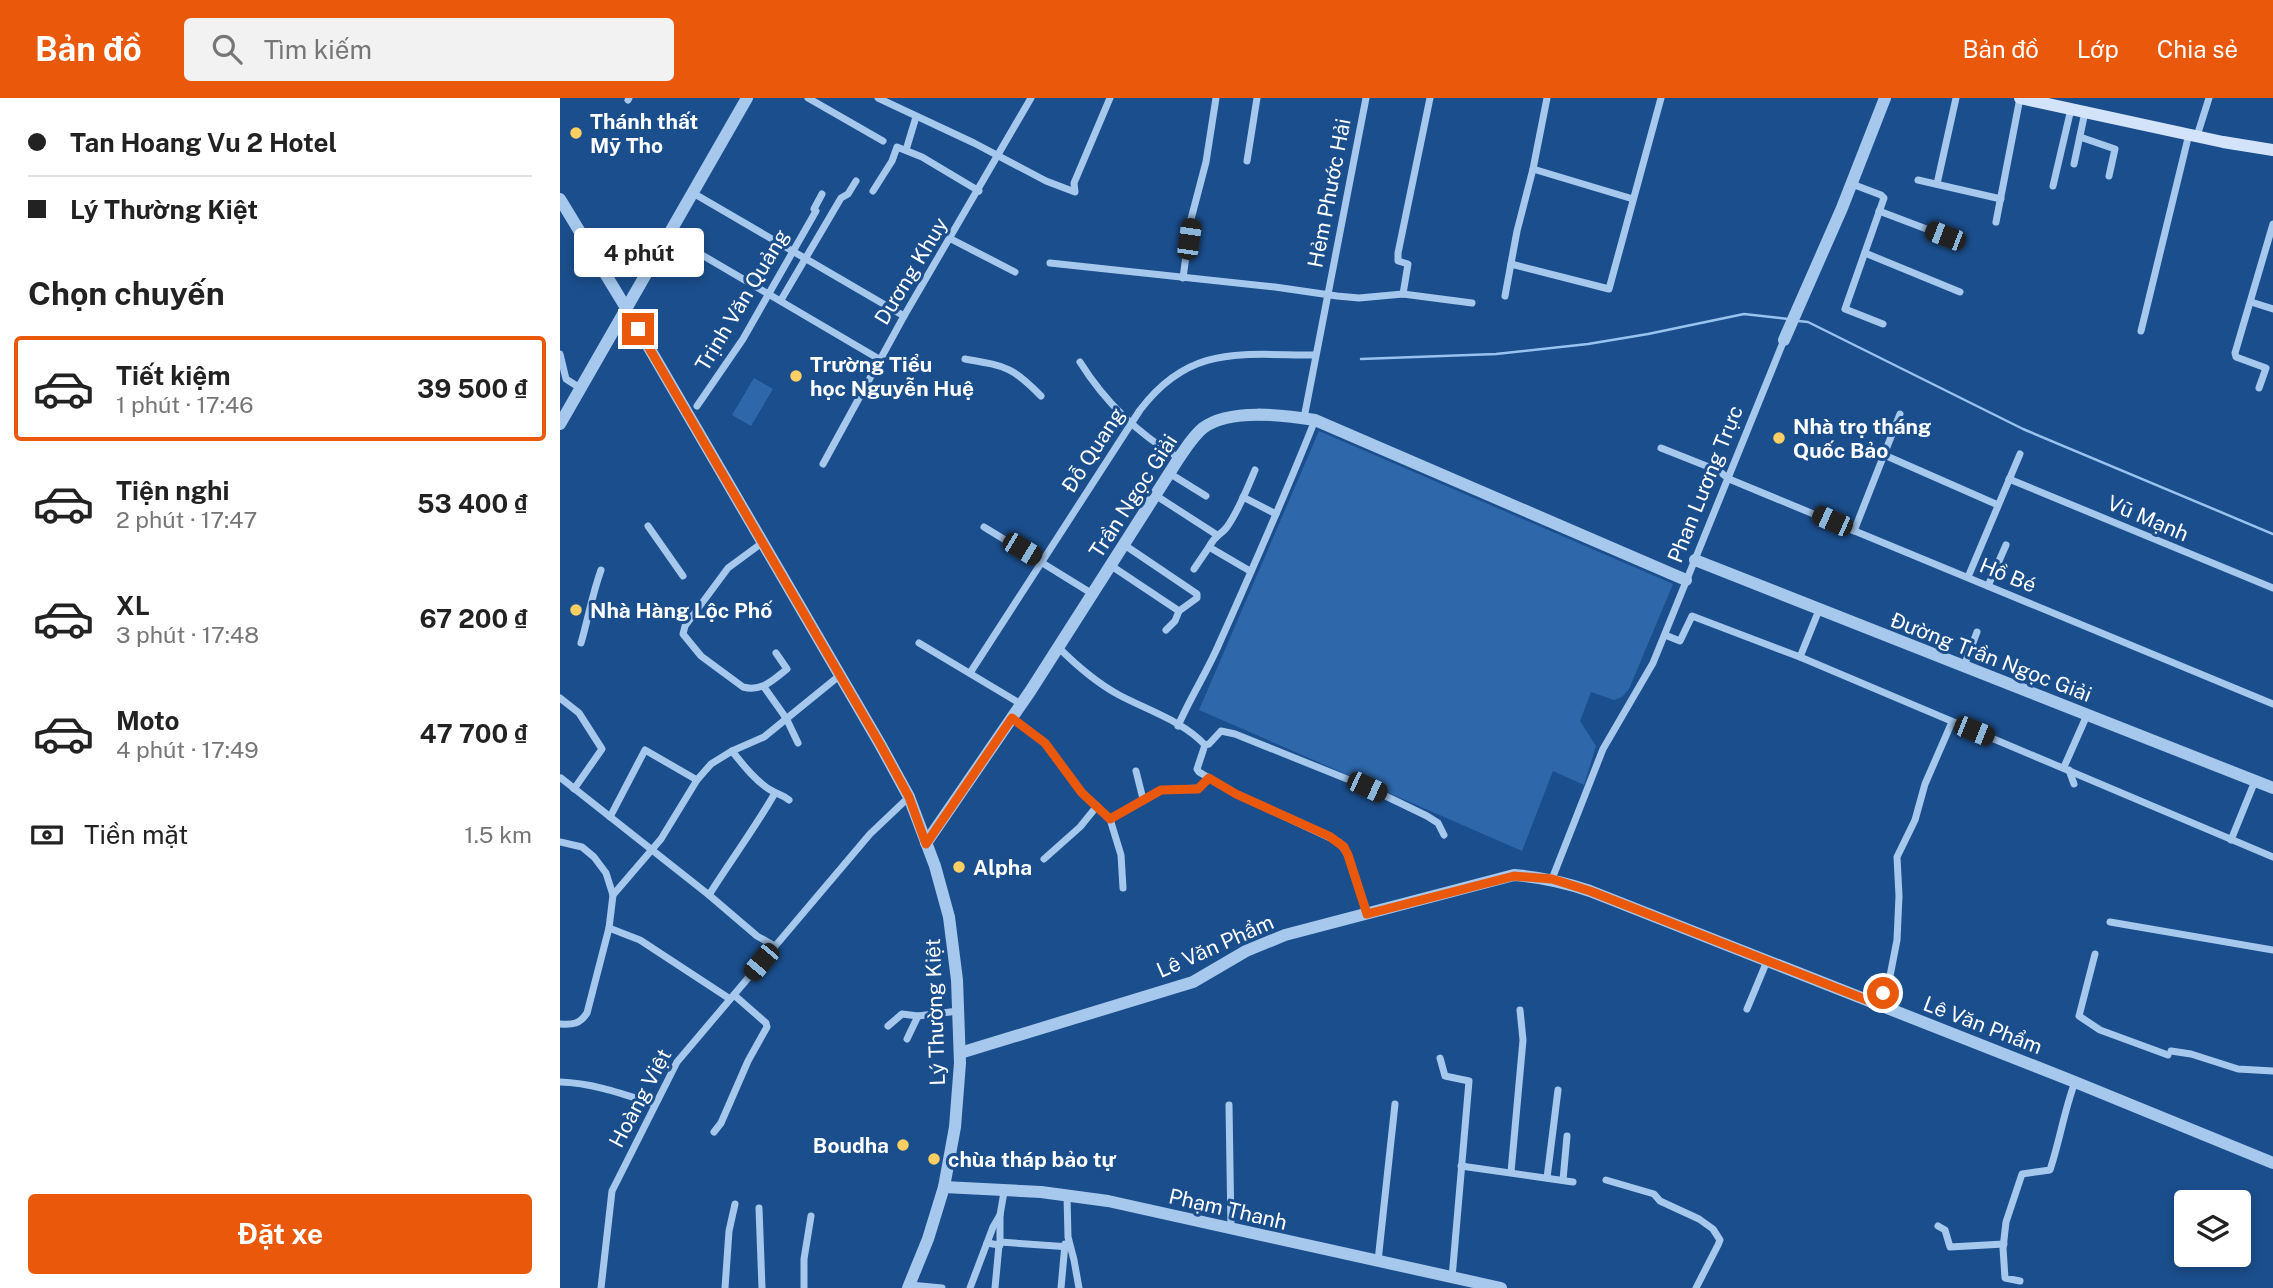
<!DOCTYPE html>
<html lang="vi">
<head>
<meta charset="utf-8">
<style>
	body { margin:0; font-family:"Public Sans",sans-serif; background:#f2f2f2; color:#222; height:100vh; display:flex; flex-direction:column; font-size:26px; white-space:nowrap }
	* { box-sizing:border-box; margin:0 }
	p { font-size:23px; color:#767676 }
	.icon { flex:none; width:38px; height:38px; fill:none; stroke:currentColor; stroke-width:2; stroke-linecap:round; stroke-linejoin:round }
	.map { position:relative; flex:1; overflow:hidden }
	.details { display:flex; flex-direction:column; background:#fff; width:560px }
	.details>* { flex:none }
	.banner { display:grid; align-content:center; height:154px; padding:0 28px; background:#fff }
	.controls { position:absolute; left:1614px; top:1092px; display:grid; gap:14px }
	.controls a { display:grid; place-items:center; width:77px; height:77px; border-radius:7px; background:#fff; box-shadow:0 4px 10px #0003; font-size:35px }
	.end { position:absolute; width:32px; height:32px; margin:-16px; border:9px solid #ea580c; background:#fff; box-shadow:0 0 0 4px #fff }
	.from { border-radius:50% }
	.bubble { position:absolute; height:49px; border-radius:7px; background:#fff; box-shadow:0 4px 10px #0003; font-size:23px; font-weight:700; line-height:49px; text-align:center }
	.car { position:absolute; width:21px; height:42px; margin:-21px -10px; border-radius:9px; box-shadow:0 0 5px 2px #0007; background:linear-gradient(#222 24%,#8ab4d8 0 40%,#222 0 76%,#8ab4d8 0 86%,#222 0) }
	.banner b { display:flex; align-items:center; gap:24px; height:66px; font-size:26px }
	.banner b+b { border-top:2px solid #e0e0e0 }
	.banner i { width:18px; height:18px; background:#222 }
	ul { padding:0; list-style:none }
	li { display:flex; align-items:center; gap:21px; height:105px; margin:0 14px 10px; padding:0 14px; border:4px solid transparent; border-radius:7px }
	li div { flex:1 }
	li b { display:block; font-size:26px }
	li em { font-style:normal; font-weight:700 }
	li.selected { border-color:#ea580c }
	li>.icon { width:63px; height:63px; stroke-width:1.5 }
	h2 { padding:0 28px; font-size:32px; line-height:84px }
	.pay { display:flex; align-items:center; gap:18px; height:77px; padding:0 28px; font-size:26px }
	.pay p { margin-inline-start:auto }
	.cta { display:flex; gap:14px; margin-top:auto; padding:14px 28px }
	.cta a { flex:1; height:80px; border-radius:7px; background:#ea580c; color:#fff; font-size:28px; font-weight:700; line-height:80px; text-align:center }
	header { display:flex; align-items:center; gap:42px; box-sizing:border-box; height:98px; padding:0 35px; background:#ea580c; color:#fff }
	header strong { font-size:33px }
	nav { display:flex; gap:38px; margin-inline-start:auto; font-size:24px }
	.search { width:490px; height:63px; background:#f2f2f2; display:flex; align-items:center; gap:18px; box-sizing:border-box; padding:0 24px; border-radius:7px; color:#767676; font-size:26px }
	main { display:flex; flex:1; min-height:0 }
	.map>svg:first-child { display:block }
</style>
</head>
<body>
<header>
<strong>Bản đồ</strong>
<div class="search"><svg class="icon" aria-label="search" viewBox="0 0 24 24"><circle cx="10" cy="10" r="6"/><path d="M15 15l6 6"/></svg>Tìm kiếm</div>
<nav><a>Bản đồ</a><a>Lớp</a><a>Chia sẻ</a></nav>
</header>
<main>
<section class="details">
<div class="banner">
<b><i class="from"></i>Tan Hoang Vu 2 Hotel</b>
<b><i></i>Lý Thường Kiệt</b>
</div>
<h2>Chọn chuyến</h2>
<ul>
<li class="selected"><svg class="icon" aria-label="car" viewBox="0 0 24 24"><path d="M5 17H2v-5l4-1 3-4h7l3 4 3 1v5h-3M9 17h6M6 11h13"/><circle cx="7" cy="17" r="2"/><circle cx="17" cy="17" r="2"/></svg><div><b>Tiết kiệm</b><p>1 phút · 17:46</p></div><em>39 500 ₫</em></li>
<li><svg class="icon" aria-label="car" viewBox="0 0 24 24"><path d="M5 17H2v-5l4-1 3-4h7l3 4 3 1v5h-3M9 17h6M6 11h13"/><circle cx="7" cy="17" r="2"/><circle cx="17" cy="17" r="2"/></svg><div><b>Tiện nghi</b><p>2 phút · 17:47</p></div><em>53 400 ₫</em></li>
<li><svg class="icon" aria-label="car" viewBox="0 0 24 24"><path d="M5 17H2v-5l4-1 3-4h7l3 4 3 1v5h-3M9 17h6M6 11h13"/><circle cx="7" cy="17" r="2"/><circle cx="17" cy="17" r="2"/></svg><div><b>XL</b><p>3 phút · 17:48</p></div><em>67 200 ₫</em></li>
<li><svg class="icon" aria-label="car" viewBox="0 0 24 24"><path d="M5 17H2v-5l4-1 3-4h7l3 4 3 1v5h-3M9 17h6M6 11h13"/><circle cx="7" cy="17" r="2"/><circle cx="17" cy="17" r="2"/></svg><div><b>Moto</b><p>4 phút · 17:49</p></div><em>47 700 ₫</em></li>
</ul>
<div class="pay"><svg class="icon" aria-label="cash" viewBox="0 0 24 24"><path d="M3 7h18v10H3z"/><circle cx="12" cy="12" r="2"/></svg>Tiền mặt<p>1.5 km</p></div>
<div class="cta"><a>Đặt xe</a></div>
</section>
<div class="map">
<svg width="1713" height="1190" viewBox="0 0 1713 1190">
	<rect width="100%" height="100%" fill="#1b4e8c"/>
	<g fill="#2e68aa">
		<path d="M194 280 213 291 191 328 172 317Z"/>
		<path d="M759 333 1113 486 1069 591 1062 599 1054 602 1031 594 1020 623 1036 648 1024 687 993 673 962 753 639 612Z"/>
	</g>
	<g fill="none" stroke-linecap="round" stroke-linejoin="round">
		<g stroke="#99c3ef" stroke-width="2.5">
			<path d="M1238 223 1248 224 1463 331 1713 436"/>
			<path d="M801 261 936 256 1028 246 1088 236 1184 216 1228 221"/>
		</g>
		<g stroke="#a6c8ed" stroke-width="7">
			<path d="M248 0 323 43"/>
			<path d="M318 0 414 45 486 83 515 94 514 85 550 0"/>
			<path d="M68 2 69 0"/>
			<path d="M1637 38 1649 0"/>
			<path d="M1520 39 1555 51 1549 78"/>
			<path d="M346 52 356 19"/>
			<path d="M687 63 697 0"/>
			<path d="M1514 66 1525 14"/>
			<path d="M973 71 1073 101"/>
			<path d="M1358 82 1441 101"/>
			<path d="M1292 86 1321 97 1324 100 1285 211 1323 226"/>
			<path d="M1377 86 1396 0"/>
			<path d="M1493 88 1511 11"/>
			<path d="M313 93 332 63 337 49 362 59 419 93"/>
			<path d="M133 95 344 218"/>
			<path d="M254 111 262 96"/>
			<path d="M1319 113 1385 138"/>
			<path d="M1436 124 1460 0"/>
			<path d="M108 137 319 261"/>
			<path d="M391 141 455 174"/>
			<path d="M1305 155 1400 194"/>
			<path d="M490 165 715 189 777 198 799 200 843 196 912 205"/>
			<path d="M951 166 1049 191 1101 0"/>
			<path d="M623 180 631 121 646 64 656 0"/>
			<path d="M843 196 848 166 838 163V155L870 0"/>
			<path d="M945 198 957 133 973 71 987 0"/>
			<path d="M221 202 281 100 288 96 296 83"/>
			<path d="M1691 204 1713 211"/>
			<path d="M1581 233 1629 36"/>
			<path d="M0 256 6 281 20 290"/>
			<path d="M405 261C445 268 452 268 481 298"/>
			<path d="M520 264C545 304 578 336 619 360"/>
			<path d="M1699 290 1706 270 1676 259 1675 255 1713 126"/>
			<path d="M137 308 183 241 256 113"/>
			<path d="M744 320 806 0"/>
			<path d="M1101 350 1159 373 1169 381 1713 606"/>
			<path d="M1322 356 1438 407"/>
			<path d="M263 366 344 218 471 0"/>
			<path d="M609 375 646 398"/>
			<path d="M1449 381 1713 490"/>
			<path d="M595 397 657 437"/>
			<path d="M683 399 716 416"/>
			<path d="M88 428 123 478"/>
			<path d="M424 429 531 495"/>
			<path d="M1294 433 1340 316"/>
			<path d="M202 445 168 470 125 528 123 536 141 558 183 589C202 594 213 582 227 571L216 555"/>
			<path d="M649 449C655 437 660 438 667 429 679 412 687 391 695 372"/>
			<path d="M550 467 619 513 637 500V496L563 446"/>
			<path d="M634 471 649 449 690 473"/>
			<path d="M1408 479 1460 356"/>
			<path d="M1428 488 1446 447"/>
			<path d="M606 532 615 523 619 513"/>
			<path d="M1105 537 1120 543 1132 518 1240 559 1713 759"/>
			<path d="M21 545C28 521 32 497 41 472"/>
			<path d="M359 545 461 606"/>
			<path d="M498 549C517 568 535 584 559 597 587 612 623 623 645 647"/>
			<path d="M1240 559 1259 512"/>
			<path d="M1404 568 1417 534"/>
			<path d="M410 575 580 312C630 246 680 257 755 257"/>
			<path d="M204 589 226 620"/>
			<path d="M0 600 19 615 42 651 14 691"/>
			<path d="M452 620 485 645 522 695 550 721 561 757 563 790"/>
			<path d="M225 621 228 624 238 645"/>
			<path d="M618 628C630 600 647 574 659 546 692 472 725 398 755 322"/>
			<path d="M172 653C183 667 198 686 214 694 220 697 223 697 229 702"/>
			<path d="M1504 669 1527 617"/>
			<path d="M1509 672 1514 686"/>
			<path d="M576 673 583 701"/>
			<path d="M1 680 149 797 197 838 215 848"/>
			<path d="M137 682 151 666 172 653 204 639 279 578"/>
			<path d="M50 719 85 652 137 682 101 741 53 797"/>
			<path d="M550 721 601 692 638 690 649 680"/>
			<path d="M1671 742 1695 683"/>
			<path d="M0 744 22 749 34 759 46 775 53 797 49 830 80 842 170 901"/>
			<path d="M484 761 520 729 537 708"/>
			<path d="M992 781 1043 651 1093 565 1224 242"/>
			<path d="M149 797C171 762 195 730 215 695"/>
			<path d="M807 816 788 757 779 744 676 696 639 674 637 671 645 647 649 646 661 633 675 636 807 689 867 718 878 725 884 737"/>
			<path d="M1550 824 1713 852"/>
			<path d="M1535 856 1519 918 1540 932 1608 957"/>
			<path d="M1317 906 1330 878 1337 842 1339 798 1337 759 1355 722 1365 686 1392 624"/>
			<path d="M1187 911 1207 863"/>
			<path d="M0 926C13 927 20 926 27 915L49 830"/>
			<path d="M328 928 342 916 358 918"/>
			<path d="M347 941 358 918 398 913"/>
			<path d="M1611 953 1631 956 1678 971 1713 973"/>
			<path d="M880 960 885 978 909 983 892 1180"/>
			<path d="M0 984C33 985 63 996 94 1006"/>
			<path d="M669 1007 671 1131"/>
			<path d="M154 1034 161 1025 188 963 207 929 206 925 174 897"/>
			<path d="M901 1068 1013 1084"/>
			<path d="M951 1074 963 942 960 912"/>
			<path d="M987 1080 998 992"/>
			<path d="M1003 1082 1007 1038"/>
			<path d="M1046 1082 1094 1096 1100 1103 1139 1121 1153 1131 1160 1142 1158 1147 1136 1190"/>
			<path d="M507 1098 508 1139 514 1162 519 1190"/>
			<path d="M199 1110 202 1190"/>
			<path d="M1378 1128 1385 1132 1390 1149 1444 1146"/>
			<path d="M440 1144 510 1149"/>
			<path d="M427 1145 433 1129 440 1117"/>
			<path d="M440 1147V1117L444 1094"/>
			<path d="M818 1163 835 1006"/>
			<path d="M1460 1183 1445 1180 1443 1150 1446 1124 1462 1076 1490 1072C1500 1042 1504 1013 1515 984"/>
			<path d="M350 1187 382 1190"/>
			<path d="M41 1190 52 1093 117 964 310 736 349 699"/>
			<path d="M165 1190 169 1133 175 1106"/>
			<path d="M244 1190V1161L251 1118"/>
			<path d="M410 1190 427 1145 439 1147 435 1190"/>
			<path d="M501 1190 505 1146"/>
		</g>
		<g stroke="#a6c8ed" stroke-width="12">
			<path d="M0 101 66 210 320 646 349 699 375 768 389 819 397 882 400 965 395 1029 384 1089 368 1141 348 1190"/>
			<path d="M1224 242 1282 110 1325 0"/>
			<path d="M0 326 187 0"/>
			<path d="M1135 462 1713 690"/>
			<path d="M366 745 471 592 619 360C626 350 633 338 643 330 669 310 724 317 755 322L1126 482"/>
			<path d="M400 955 633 884 686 853 725 837 954 777C981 779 1004 784 1030 793L1515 984 1713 1065"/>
			<path d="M384 1089 481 1094 548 1103 941 1190"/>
		</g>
		<path stroke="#d3e4fa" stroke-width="12" d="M1460 0 1663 44 1713 52"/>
	</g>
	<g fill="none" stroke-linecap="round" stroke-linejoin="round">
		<path stroke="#ea580c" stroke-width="9" d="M78 231 320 646 349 699 366 746 452 620 485 645 522 695 550 721 601 692 638 691 649 680 676 696 769 738 784 749 788 757 807 816 954 778 992 781 1030 793 1317 906 1323 895"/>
	</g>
	<g fill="#ffcf63" stroke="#1b4e8c" stroke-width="2.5">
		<circle cx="16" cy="35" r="7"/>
		<circle cx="236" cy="278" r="7"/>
		<circle cx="1219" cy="340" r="7"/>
		<circle cx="16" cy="512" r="7"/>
		<circle cx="399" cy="769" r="7"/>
		<circle cx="343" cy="1047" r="7"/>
		<circle cx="374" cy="1061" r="7"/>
	</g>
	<g text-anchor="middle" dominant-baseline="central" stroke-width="6" stroke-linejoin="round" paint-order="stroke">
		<g font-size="21" font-weight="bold" fill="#fff" stroke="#1b4e8c" text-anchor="start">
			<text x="30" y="23">Thánh thất<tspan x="30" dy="24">Mỹ Tho</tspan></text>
			<text x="250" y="266">Trường Tiểu<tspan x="250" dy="24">học Nguyễn Huệ</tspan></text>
			<text x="1233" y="328">Nhà trọ tháng<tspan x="1233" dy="24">Quốc Bảo</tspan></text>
			<text x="30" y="512">Nhà Hàng Lộc Phố</text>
			<text x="413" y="769">Alpha</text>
			<text x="329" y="1047" text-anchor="end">Boudha</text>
			<text x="388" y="1061">chùa tháp bảo tự</text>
		</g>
		<g font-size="21" fill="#fff" stroke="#1b4e8c">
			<text transform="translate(769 95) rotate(-79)">Hẻm Phước Hải</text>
			<text transform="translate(351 173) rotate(-59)">Dương Khuy</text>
			<text transform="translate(182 202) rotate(-59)">Trịnh Văn Quảng</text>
			<text transform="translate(533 352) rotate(-57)">Đỗ Quang</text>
			<text transform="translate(1145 386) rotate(-68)">Phan Lương Trực</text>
			<text transform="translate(573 398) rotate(-57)">Trần Ngọc Giải</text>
			<text transform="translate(1588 420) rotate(23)">Vũ Mạnh</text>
			<text transform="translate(1448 477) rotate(22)">Hồ Bé</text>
			<text transform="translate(1431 559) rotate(21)">Đường Trần Ngọc Giải</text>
			<text transform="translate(655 848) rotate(-24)">Lê Văn Phẩm</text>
			<text transform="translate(375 914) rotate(-92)">Lý Thường Kiệt</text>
			<text transform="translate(1423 927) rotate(21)">Lê Văn Phẩm</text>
			<text transform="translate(80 1000) rotate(-62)">Hoàng Việt</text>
			<text transform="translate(668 1111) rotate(13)">Phạm Thanh</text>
		</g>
	</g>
</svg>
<div class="controls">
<a><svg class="icon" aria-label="layers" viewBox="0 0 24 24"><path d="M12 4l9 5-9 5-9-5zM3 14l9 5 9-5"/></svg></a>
</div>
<i class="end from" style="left:1323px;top:895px"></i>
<i class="end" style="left:78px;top:231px"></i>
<div class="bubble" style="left:14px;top:130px;width:130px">4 phút</div>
<i class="car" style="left:1385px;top:138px;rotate:291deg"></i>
<i class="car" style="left:629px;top:141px;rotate:8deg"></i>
<i class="car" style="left:1272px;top:423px;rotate:294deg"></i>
<i class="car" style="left:462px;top:451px;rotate:121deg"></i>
<i class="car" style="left:1414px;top:633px;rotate:112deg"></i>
<i class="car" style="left:807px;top:689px;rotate:115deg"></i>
<i class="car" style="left:201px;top:864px;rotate:220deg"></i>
</div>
</main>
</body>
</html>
